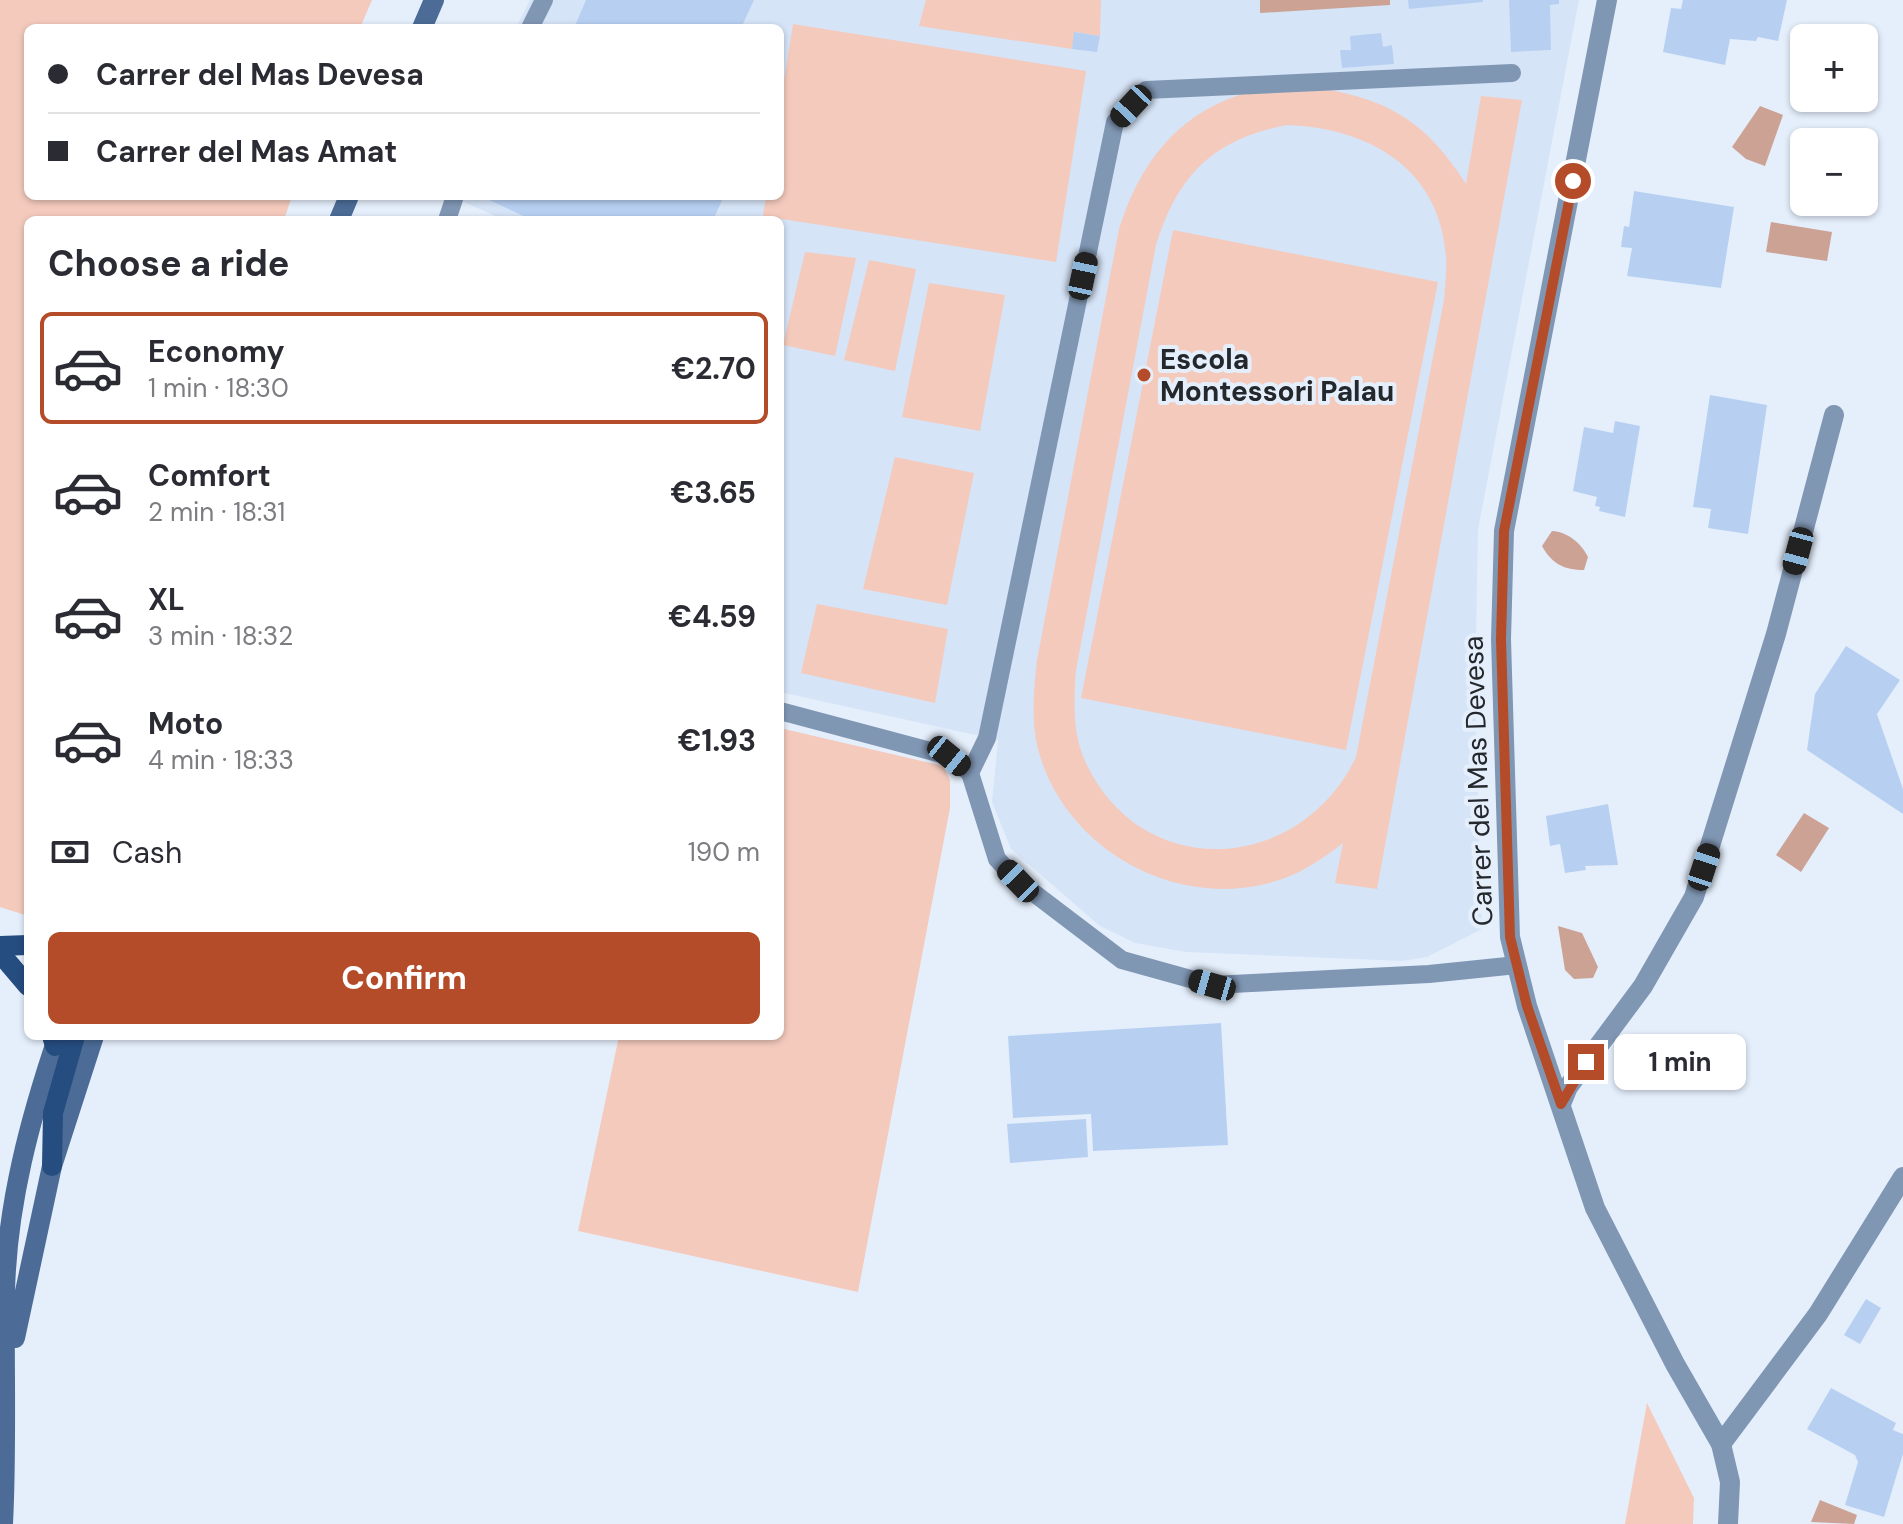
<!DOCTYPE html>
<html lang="en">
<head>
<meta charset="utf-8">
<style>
	body { margin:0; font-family:"DM Sans",sans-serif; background:#f2f2f3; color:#2b2b33; height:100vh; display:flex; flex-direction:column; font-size:30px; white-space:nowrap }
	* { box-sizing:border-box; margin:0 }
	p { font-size:26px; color:#7c7c81 }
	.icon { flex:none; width:44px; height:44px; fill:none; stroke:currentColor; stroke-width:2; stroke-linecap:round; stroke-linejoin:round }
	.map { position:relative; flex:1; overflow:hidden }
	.side { position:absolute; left:24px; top:216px; width:760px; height:824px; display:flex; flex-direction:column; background:#fff; border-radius:12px; box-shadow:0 2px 6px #0004 }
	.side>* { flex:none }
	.hud { position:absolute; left:24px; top:24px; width:760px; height:176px; border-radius:12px; box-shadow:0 2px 6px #0004; display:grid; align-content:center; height:176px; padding:0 24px; background:#fff }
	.tools { position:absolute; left:1790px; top:24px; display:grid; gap:16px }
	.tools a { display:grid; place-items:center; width:88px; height:88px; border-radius:12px; background:#fff; box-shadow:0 2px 6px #0004; font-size:40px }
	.end { position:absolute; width:36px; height:36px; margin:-18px; border:10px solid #b44c29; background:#fff; box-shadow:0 0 0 4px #fff }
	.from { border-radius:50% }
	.bubble { position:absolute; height:56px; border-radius:12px; background:#fff; box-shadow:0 2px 6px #0004; font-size:26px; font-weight:700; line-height:56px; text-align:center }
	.car { position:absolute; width:24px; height:48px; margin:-24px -12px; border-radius:10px; box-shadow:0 0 6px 2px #0007; background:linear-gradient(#222 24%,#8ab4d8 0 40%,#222 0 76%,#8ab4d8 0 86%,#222 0) }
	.hud b { display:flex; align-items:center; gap:28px; height:76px; font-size:30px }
	.hud b+b { border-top:2px solid #e1e1e2 }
	.hud i { width:20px; height:20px; background:#2b2b33 }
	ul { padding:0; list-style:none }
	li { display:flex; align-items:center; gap:24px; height:112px; margin:0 16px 12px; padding:0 8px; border:4px solid transparent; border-radius:12px }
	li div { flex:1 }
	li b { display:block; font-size:30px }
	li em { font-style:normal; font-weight:700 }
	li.current { border-color:#b44c29 }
	li>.icon { width:72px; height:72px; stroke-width:1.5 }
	h2 { padding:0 24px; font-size:36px; line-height:96px }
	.pay { display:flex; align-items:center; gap:20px; height:88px; padding:0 24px; font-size:30px }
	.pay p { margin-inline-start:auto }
	.button { display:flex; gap:16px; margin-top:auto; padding:16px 24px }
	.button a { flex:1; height:92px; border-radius:12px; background:#b44c29; color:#fff; font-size:32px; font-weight:700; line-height:92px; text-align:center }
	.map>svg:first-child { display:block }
</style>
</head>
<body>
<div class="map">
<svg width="1903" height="1524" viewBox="0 0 1903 1524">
	<rect width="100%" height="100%" fill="#e5effc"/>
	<path fill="#d6e4f7" d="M530 0H1579L1478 530 1475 693 1482 929 1427 957 1403 961 1186 952 1135 943 1100 926 1011 849 992 802 998 740 780 692V220H504L451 196H780V28H516Z"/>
	<g fill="#f4cabd" fill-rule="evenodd">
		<path d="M0 0H372L360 28H28V196H292L284 220H28V916L0 907Z"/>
		<path d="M926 0H1101L1100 36 1075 32 1072 49 919 26Z"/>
		<path d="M793 24 1086 71 1056 262 763 216 766 196H780V106Z"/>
		<path d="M1294 85C1375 94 1421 112 1466 184L1481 96 1522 100 1377 889 1335 883 1343 843C1325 857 1306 870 1285 878 1183 916 1062 851 1037 745 1031 718 1034 687 1037 660L1119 229C1139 166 1174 117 1239 95 1256 89 1276 88 1294 85ZM1287 125C1368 128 1439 167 1446 256 1447 270 1445 286 1444 300L1356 757C1300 874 1141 884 1085 761 1072 732 1074 700 1076 670L1156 245C1178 174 1214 139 1287 125Z"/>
		<path d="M1173 230 1438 282 1346 750 1081 698Z"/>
		<path d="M805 252 856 258 835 356 783 345Z"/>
		<path d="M869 260 916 269 895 371 844 360Z"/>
		<path d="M929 283 1005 295 980 431 902 417Z"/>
		<path d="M895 457 974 473 947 605 863 589Z"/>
		<path d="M817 604 948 629 935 703 801 673Z"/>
		<path d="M780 728 943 766 950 780V808L858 1292 578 1231 619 1036H780Z"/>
		<path d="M1647 1403 1694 1498 1693 1524H1625Z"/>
	</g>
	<g fill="#cca295">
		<path d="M1260 0H1390V5L1260 13Z"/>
		<path d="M1760 106 1783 115 1765 166 1746 159 1732 147Z"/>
		<path d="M1771 222 1832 232 1827 261 1766 252Z"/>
		<path d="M1552 531C1568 532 1581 543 1588 557L1584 570C1564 570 1552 564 1542 546Z"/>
		<path d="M1804 813 1829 828 1801 872 1776 855Z"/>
		<path d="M1558 926 1582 933 1598 967 1593 978 1574 979 1565 970Z"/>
		<path d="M1820 1500 1857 1515 1854 1524 1811 1522Z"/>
	</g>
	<g fill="#b7d0f2">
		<path d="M586 0H754L741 28H574Z"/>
		<path d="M1408 0H1483V2L1409 9Z"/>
		<path d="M1509 0H1559V4L1550 5 1551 50 1511 52Z"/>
		<path d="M1683 0H1787L1778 41 1758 37 1756 41 1730 39 1725 65 1663 52 1671 8 1681 9Z"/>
		<path d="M1074 32 1100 36 1097 52 1072 49Z"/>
		<path d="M1381 33 1383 47 1392 45 1394 64 1342 68 1340 50H1351L1350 36Z"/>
		<path d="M1634 191 1734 207 1721 288 1627 276 1632 248 1621 247 1624 226 1629 227Z"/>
		<path d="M481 196H724L713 220H532Z"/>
		<path d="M1710 395 1767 405 1748 534 1708 528 1711 509 1693 507Z"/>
		<path d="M1615 421 1640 426 1625 517 1599 511 1600 507 1595 506 1597 497 1573 491 1584 427 1613 433Z"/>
		<path d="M1846 646 1900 680 1877 714 1903 789V814L1807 750 1815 694Z"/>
		<path d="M1608 804 1618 865 1585 866 1586 870 1565 873 1560 844 1550 846 1546 816Z"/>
		<path d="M1221 1023 1228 1145 1093 1151 1091 1114 1013 1118 1008 1036Z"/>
		<path d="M1086 1119 1088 1157 1010 1163 1007 1124Z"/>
		<path d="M1866 1299 1881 1308 1860 1344 1844 1335Z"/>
		<path d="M1831 1388 1896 1423 1893 1430 1903 1434V1454L1884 1517 1845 1505 1858 1462 1855 1455 1807 1429Z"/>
	</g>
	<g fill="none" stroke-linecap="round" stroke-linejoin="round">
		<g stroke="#8097b4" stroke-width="18">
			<path d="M530 28 544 0"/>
			<path d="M447 220 455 196"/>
			<path d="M780 711 949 756 970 773 997 859 1018 881 1122 960 1212 985 1429 974 1517 965"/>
			<path d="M970 773 987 738 1115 122 1146 90 1512 73"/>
		</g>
		<g stroke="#8097b4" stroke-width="20">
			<path d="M1607 0 1504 531 1501 639 1510 937 1527 1006 1595 1208 1675 1364 1721 1444 1730 1482 1728 1524"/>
			<path d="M1561 1104 1568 1087 1643 986 1694 897 1776 634 1834 415"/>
			<path d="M1721 1444 1818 1314 1903 1177"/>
		</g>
		<g stroke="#4c6c97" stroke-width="20">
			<path d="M422 28 434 0"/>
			<path d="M339 220 349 196"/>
			<path d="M15 1338 52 1166 94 1036"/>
			<path d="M3 1524C7 1446 4 1370 5 1292 7 1204 30 1119 58 1036"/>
		</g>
		<g stroke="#264d80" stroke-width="20">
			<path d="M0 946 28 945"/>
			<path d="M0 953 28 986"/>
			<path d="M52 1036 55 1046"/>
			<path d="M52 1166 53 1113 75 1036"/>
		</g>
	</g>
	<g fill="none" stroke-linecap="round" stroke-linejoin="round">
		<path stroke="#b44c29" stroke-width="10" d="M1573 181 1504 531 1501 639 1510 937 1527 1006 1561 1104 1586 1062"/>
	</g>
	<circle fill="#b44c29" stroke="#e5effc" stroke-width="3" cx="1144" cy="375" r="8"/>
	<g text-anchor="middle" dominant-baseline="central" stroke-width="8" stroke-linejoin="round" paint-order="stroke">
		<g font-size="28" font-weight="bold" fill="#24272c" stroke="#e5effc" text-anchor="start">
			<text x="1160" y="359">Escola<tspan x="1160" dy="32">Montessori Palau</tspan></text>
		</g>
		<g font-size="28" fill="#24272c" stroke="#e5effc">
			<text transform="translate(1478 781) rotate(-92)">Carrer del Mas Devesa</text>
		</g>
	</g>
</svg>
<div class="tools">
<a>+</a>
<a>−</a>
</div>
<i class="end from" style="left:1573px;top:181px"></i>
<i class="end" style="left:1586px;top:1062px"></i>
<div class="bubble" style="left:1614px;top:1034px;width:132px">1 min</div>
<i class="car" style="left:1131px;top:106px;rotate:223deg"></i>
<i class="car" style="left:1083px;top:276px;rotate:12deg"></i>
<i class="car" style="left:1798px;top:551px;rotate:195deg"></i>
<i class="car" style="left:949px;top:756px;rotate:129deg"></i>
<i class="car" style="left:1704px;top:867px;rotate:18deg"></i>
<i class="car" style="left:1018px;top:881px;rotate:316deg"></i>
<i class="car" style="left:1212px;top:985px;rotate:286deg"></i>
<div class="hud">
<b><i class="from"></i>Carrer del Mas Devesa</b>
<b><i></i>Carrer del Mas Amat</b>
</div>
<section class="side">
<h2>Choose a ride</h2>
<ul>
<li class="current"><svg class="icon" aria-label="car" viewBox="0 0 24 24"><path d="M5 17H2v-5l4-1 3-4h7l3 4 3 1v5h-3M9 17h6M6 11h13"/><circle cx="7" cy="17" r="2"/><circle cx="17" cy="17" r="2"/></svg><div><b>Economy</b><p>1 min · 18:30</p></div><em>€2.70</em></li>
<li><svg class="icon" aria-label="car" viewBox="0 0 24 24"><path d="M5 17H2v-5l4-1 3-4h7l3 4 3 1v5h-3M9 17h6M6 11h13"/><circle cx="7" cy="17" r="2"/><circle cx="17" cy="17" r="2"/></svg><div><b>Comfort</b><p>2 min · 18:31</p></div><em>€3.65</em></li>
<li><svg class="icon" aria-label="car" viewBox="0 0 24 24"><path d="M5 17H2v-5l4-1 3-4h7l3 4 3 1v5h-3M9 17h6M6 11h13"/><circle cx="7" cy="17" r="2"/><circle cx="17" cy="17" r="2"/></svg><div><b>XL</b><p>3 min · 18:32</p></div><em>€4.59</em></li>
<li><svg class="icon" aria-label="car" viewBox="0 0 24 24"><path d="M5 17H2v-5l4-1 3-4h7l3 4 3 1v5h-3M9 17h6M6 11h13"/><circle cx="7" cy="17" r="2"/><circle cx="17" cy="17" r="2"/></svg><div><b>Moto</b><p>4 min · 18:33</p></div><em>€1.93</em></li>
</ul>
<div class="pay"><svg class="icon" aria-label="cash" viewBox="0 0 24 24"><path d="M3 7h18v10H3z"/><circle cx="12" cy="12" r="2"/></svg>Cash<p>190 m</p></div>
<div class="button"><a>Confirm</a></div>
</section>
</div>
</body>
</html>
